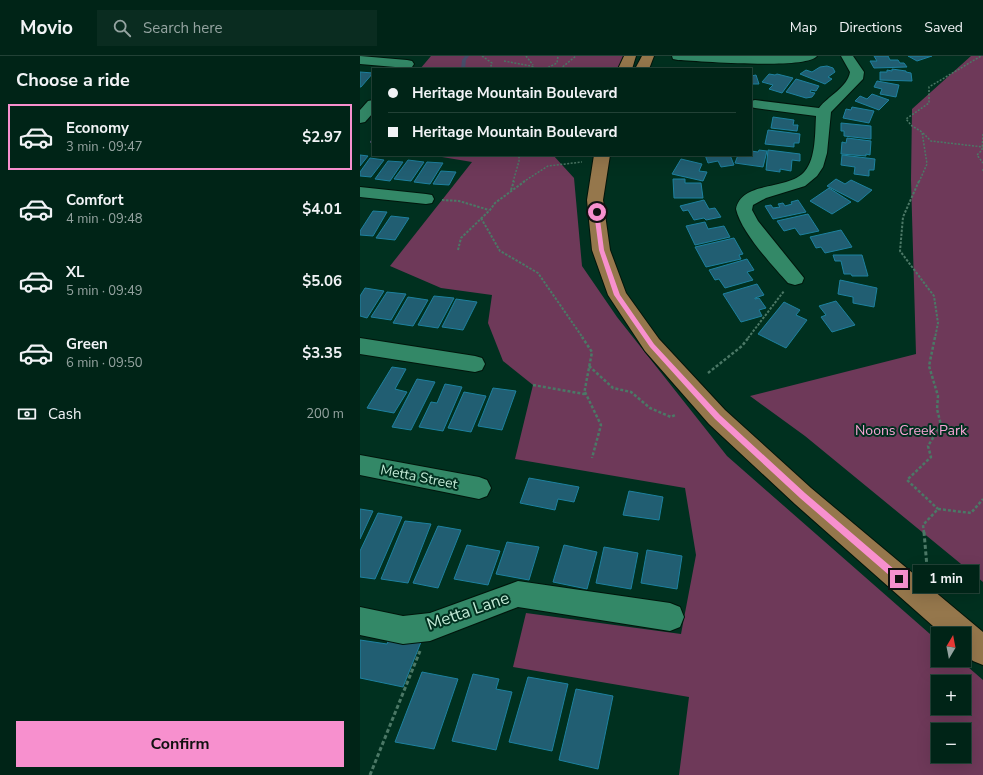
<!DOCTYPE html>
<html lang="en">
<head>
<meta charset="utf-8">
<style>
	body { margin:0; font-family:"Nunito Sans",sans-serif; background:#0a2c20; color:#f1f3f6; height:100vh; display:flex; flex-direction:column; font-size:15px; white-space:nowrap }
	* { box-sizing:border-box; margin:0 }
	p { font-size:13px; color:#95a4a1 }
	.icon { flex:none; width:22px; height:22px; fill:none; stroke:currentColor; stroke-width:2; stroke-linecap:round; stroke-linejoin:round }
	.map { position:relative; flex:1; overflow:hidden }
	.side { display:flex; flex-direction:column; background:#002417; width:360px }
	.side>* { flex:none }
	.banner { position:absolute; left:12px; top:12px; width:380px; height:88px; border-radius:0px; box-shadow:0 4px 16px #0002,0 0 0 1px #224136; display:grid; align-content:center; height:88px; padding:0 16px; background:#002417 }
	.needle { width:26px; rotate:10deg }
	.controls { position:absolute; left:571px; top:571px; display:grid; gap:8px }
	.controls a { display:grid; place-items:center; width:40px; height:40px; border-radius:0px; background:#002417; box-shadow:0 4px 16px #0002,0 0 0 1px #224136; font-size:20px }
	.end { position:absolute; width:18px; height:18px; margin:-9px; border:5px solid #f790ce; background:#111; box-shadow:0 0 0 2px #111 }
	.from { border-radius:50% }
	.bubble { position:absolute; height:28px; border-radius:0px; background:#002417; box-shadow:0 4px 16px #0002,0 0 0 1px #224136; font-size:13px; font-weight:700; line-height:28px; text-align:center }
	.banner b { display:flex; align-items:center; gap:14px; height:38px; font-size:15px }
	.banner b+b { border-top:1px solid #224136 }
	.banner i { width:10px; height:10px; background:#f1f3f6 }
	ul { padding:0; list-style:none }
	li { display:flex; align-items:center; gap:12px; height:66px; margin:0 8px 6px; padding:0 8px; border:2px solid transparent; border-radius:0px }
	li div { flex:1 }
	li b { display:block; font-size:15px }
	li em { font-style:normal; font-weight:700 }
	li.current { border-color:#f790ce }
	li>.icon { width:36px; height:36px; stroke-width:1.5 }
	h2 { padding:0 16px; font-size:18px; line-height:48px }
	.pay { display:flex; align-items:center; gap:10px; height:44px; padding:0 16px; font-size:15px }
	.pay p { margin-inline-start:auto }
	.cta { display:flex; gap:8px; margin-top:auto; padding:8px 16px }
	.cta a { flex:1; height:46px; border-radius:0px; background:#f790ce; color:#111; font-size:16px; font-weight:700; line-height:46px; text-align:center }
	header { display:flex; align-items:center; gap:24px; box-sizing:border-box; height:56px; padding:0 20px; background:#002417; border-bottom:1px solid #224136 }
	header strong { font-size:19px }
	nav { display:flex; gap:22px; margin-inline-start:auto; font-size:14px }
	.search { width:280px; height:36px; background:#0a2c20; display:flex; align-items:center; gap:10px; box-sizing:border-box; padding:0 14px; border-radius:0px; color:#95a4a1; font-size:15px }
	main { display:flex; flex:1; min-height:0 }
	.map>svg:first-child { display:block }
</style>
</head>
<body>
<header>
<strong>Movio</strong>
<div class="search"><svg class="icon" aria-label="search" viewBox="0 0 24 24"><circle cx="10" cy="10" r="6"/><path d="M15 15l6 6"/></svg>Search here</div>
<nav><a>Map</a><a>Directions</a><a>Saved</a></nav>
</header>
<main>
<section class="side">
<h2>Choose a ride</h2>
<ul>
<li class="current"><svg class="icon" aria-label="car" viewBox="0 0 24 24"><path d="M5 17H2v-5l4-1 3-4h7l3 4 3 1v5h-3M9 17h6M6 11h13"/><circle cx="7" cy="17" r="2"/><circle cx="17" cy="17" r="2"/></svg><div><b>Economy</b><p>3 min · 09:47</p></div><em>$2.97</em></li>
<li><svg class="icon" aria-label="car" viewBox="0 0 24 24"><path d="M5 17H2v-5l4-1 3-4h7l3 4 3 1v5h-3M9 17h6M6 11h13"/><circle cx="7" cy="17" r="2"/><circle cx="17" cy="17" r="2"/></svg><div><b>Comfort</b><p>4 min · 09:48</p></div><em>$4.01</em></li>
<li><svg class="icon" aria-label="car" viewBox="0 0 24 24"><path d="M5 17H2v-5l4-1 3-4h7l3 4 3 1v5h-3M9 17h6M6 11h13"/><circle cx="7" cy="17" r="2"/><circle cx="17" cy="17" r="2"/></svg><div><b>XL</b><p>5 min · 09:49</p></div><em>$5.06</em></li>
<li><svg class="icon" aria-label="car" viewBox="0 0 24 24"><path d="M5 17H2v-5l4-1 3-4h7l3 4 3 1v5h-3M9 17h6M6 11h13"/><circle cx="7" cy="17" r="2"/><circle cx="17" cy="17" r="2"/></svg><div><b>Green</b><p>6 min · 09:50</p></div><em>$3.35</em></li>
</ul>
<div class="pay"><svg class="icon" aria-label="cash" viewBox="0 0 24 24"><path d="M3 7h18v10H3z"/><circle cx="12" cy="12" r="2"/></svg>Cash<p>200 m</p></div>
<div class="cta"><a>Confirm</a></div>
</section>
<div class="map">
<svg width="623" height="719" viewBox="0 0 623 719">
	<rect width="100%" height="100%" fill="#00301f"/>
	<g fill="#6e3959" fill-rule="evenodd">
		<path d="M71 0H266L260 13H60Z"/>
		<path d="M611 0H623V526L445 380 390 340 556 298 551 124 552 53Z"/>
		<path d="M70 99H193L214 122 222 210 257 261 367 400 578 585V604H600L623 624V719H319L329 641 153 611 166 557 321 578 336 499 325 432 155 403 173 329 143 305 128 267 132 239 81 232 30 210 112 106ZM578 626H604V652H578ZM578 674H604V700H578Z"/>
	</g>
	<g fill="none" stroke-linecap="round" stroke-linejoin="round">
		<g fill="#484e6a" fill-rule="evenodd">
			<path d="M105 0H109L106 4 105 13H101L102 4Z"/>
			<path d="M13 84V86L10 87V85Z"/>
		</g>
	</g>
	<g fill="#215e72" stroke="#1d81a0">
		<path d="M514 0H528L530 4H538L540 7H544L547 11 514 12 510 5H517Z"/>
		<path d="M548 0H572L557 5Z"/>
		<path d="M467 10 473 12 475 16 468 21 472 23 465 28 440 18 446 14 452 16 460 11Z"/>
		<path d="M532 13 546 15V16L551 17 552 25 520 24V16H527V14L532 15Z"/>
		<path d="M0 16 13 17 1 31H0Z"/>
		<path d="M409 18 415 19 417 18 433 22 422 37 409 33 413 29 402 26Z"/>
		<path d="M396 19 399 28H391V20Z"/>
		<path d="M436 23 459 30 456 35 451 34 450 36 455 37 452 41 446 42 426 36Z"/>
		<path d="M517 25 539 29 536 41 520 38 522 33 514 31Z"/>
		<path d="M512 38 529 44 519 54 495 45 500 40 507 43Z"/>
		<path d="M492 51 514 55 509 67 483 62 486 53 491 54Z"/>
		<path d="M413 61 434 64 433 69H438L437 75 411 72Z"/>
		<path d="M481 67 511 70V83L484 80V75H481Z"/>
		<path d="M408 74 440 78 439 87H434V91L405 88Z"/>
		<path d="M487 82 511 85 510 99 506 98V100L481 98 482 86 486 87Z"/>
		<path d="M399 94 407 95 403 111 375 107 378 99H391V95L398 96Z"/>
		<path d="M408 94 440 98V105L432 104 431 115 420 113V116L406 114Z"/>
		<path d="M0 99 8 100 0 110Z"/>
		<path d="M345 99H370L374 109 361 111 358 105 348 107Z"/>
		<path d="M482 99 515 103 514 114H509V120L494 118 495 111 481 109Z"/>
		<path d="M10 102 24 104 11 121 0 120V116Z"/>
		<path d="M321 103 342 108 339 115 347 116 343 125 312 118Z"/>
		<path d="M48 104 64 106 51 125 34 123Z"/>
		<path d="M28 105 43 106 30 125 15 123Z"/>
		<path d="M67 106 83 107 70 128 54 126Z"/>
		<path d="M81 115 96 116 89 129 73 128Z"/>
		<path d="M313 123H325V127H341L343 142H314Z"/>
		<path d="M476 123 485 128 491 124 512 134 498 146 467 130Z"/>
		<path d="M469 132 491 146 472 158 450 145Z"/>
		<path d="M344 144 349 153 355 152 361 161 346 164 344 162 334 164 328 154 323 155 320 150Z"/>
		<path d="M438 144 446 156 413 163 405 150 411 149 413 152 420 151 418 148 423 147 425 150 432 148 431 146Z"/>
		<path d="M13 155 27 156 13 180 0 179V175Z"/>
		<path d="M448 158 459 175 440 179 435 172 424 175 417 165Z"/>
		<path d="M31 160 49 162 35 184 16 182Z"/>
		<path d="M345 166 348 173 364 170 370 181 335 189 326 170Z"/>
		<path d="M481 174 492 191 465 197 461 191 456 192 450 181Z"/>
		<path d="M374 182 383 198 379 199 381 203 346 211 335 191Z"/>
		<path d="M473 199H502L508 220H492L491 218H484L481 205H475Z"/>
		<path d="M387 203 394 214 387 216 393 224 365 232 359 223 355 224 349 214Z"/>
		<path d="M480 224 517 232 514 251 493 247V241L478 238Z"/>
		<path d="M397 228 404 239 395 242V243L399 242 406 252 399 254 402 260 381 266 363 238Z"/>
		<path d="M5 232 24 235 7 262 0 260V240Z"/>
		<path d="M27 236 46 238 31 264 11 261Z"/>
		<path d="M74 240 94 242 78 272 58 269Z"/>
		<path d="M48 241 68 244 53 270 33 267Z"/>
		<path d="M96 243 117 246 103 274 82 271Z"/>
		<path d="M476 245 495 269 472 276 461 261 466 259 459 250Z"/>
		<path d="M424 246 440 254 436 259 447 264 426 292 398 278Z"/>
		<path d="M32 311 46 313 35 333 47 336 34 357 7 352Z"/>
		<path d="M57 323 75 326 51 374 32 371Z"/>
		<path d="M85 328 102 331 83 375 59 371 71 346 77 347Z"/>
		<path d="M133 332 156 335 142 374 118 370Z"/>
		<path d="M104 336 126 340 111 376 88 372Z"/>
		<path d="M169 422 219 431 214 446 198 443 195 454 160 447Z"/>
		<path d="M269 435 303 441 299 464 263 459Z"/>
		<path d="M0 453 13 455 0 483Z"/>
		<path d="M18 457 42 461 15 523 0 521V495Z"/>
		<path d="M45 465 71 468 48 527 21 523Z"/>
		<path d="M78 470 101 474 78 532 53 527Z"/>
		<path d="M147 486 179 491 169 524 136 518Z"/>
		<path d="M107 489 140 495 128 529 94 523Z"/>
		<path d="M204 489 237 496 227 533 193 526Z"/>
		<path d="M244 491 278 497 271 533 236 527Z"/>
		<path d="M287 494 322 500 317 533 281 527Z"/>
		<path d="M30 581 61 586 43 631 0 622V584L27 588Z"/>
		<path d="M62 616 98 623 74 693 35 686Z"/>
		<path d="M113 618 139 623 136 633 152 636 136 694 92 685Z"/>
		<path d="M168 621 208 628 192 695 149 686Z"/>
		<path d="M216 633 253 640 238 713 199 704Z"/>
	</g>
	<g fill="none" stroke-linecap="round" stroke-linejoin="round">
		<defs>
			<g id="minor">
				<path d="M0 0 47 4 52 5 54 8 52 11 47 12 0 8Z"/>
				<path d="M312 0H457C447 14 339 5 318 4L313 3Z"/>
				<path d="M481 0H493L504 16 503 23 471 56 467 97 463 111 457 120 445 130 406 142 393 149 392 154 398 165 444 222 442 227 435 229 428 227C412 209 381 176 376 153 382 124 429 135 445 115 456 102 455 76 456 60L395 52 391 51V45L395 44 459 52C468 40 488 31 490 16Z"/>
				<path d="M13 44V57L5 66 0 67V54L8 45Z"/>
				<path d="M0 131 66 138 72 139 74 143 72 147 66 148 0 141Z"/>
				<path d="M0 282 115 300 122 302 125 308 122 314 115 316 0 298Z"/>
				<path d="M0 399 119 421 127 424 131 432 127 440 119 443 0 419Z"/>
				<path d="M158 525 310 547 320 551 324 561 320 571 310 575 158 551 70 585 43 588 0 579V551L43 560 70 557Z"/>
			</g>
			<g id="major">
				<path d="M264 0H276L272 13H258Z"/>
				<path d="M282 0H294L289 13H275Z"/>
				<path d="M234 99H250L243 144 250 194 266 237 299 283 365 354 451 432 623 576V609L613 605 604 597V578H582L435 448 349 368 285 295 248 239 232 194 227 144Z"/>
			</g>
		</defs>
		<use href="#minor" stroke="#00150b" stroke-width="2"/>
		<use href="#major" stroke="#00150b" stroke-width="2"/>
		<g stroke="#4b7866" stroke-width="1.5" stroke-dasharray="2 1.5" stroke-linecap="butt">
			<path d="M122 0 132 7 130 13"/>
			<path d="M166 0 173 9"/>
			<path d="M144 5 171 10 178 13"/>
			<path d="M185 13 197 7 198 0"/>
			<path d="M200 13 216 0"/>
			<path d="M563 77 571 85 623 91"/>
			<path d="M623 78 622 94 617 99 623 107"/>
			<path d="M623 113V116"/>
			<path d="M153 126 159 105V99"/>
			<path d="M163 126 188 110 222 106"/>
			<path d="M559 126 567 108 562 76 552 70 546 63 569 47V31L621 0"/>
		</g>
		<g stroke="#4b7866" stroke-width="2" stroke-dasharray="2.5 1.5" stroke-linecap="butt">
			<path d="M559 125 543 161 540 195 574 240 578 267 575 282"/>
			<path d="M151 134 154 125"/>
			<path d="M82 144 99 145 129 154"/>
			<path d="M121 162 140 195 178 217 223 282"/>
			<path d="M98 194 101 182 130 154 135 147 165 125"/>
			<path d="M388 282 424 235"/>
		</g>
		<g stroke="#4b7866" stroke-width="2.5" stroke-dasharray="3 2" stroke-linecap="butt">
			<path d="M575 281 569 310 578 340 577 353 581 369 568 390 571 401 547 424 578 453"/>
			<path d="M229 310 253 332 271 336 290 352 311 361 315 359"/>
			<path d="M348 317 382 290 389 281"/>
			<path d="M173 329 224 338 232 296 222 281"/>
			<path d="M225 336 241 369 232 402"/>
			<path d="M564 477 563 469 578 453 611 457 623 443"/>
		</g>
		<g stroke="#4b7866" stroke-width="3" stroke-dasharray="4 2.5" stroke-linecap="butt">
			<path d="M564 476 567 511"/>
			<path d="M10 719 60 595"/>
		</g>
		<use href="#minor" fill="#338867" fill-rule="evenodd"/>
		<use href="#major" fill="#95774c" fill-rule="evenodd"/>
	</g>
	<path fill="#f790ce" d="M237 155 239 156 244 194 260 239 294 288 360 359 445 437 542 520V526H537L440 442 355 363 290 291 254 239 239 194 234 156Z"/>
	<g text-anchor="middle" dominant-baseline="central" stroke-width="4" stroke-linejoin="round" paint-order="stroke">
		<g font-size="14" fill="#f8a4d5" stroke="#00301f">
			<text x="551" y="374">Noons Creek Park</text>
		</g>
		<g font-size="14" fill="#c2ead6" stroke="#00301f">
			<text transform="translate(59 421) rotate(11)">Metta Street</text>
		</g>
		<g font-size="17" fill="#c2ead6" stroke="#00301f">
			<text transform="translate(108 555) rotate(-19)">Metta Lane</text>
		</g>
	</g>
</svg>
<div class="controls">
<a><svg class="needle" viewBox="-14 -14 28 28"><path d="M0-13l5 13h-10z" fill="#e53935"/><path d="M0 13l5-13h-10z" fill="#95a4a1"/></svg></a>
<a>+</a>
<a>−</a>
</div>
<i class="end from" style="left:237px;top:156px"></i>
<i class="end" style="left:539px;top:523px"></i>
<div class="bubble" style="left:553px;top:509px;width:66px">1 min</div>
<div class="banner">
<b><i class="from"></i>Heritage Mountain Boulevard</b>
<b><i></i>Heritage Mountain Boulevard</b>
</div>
</div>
</main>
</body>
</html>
